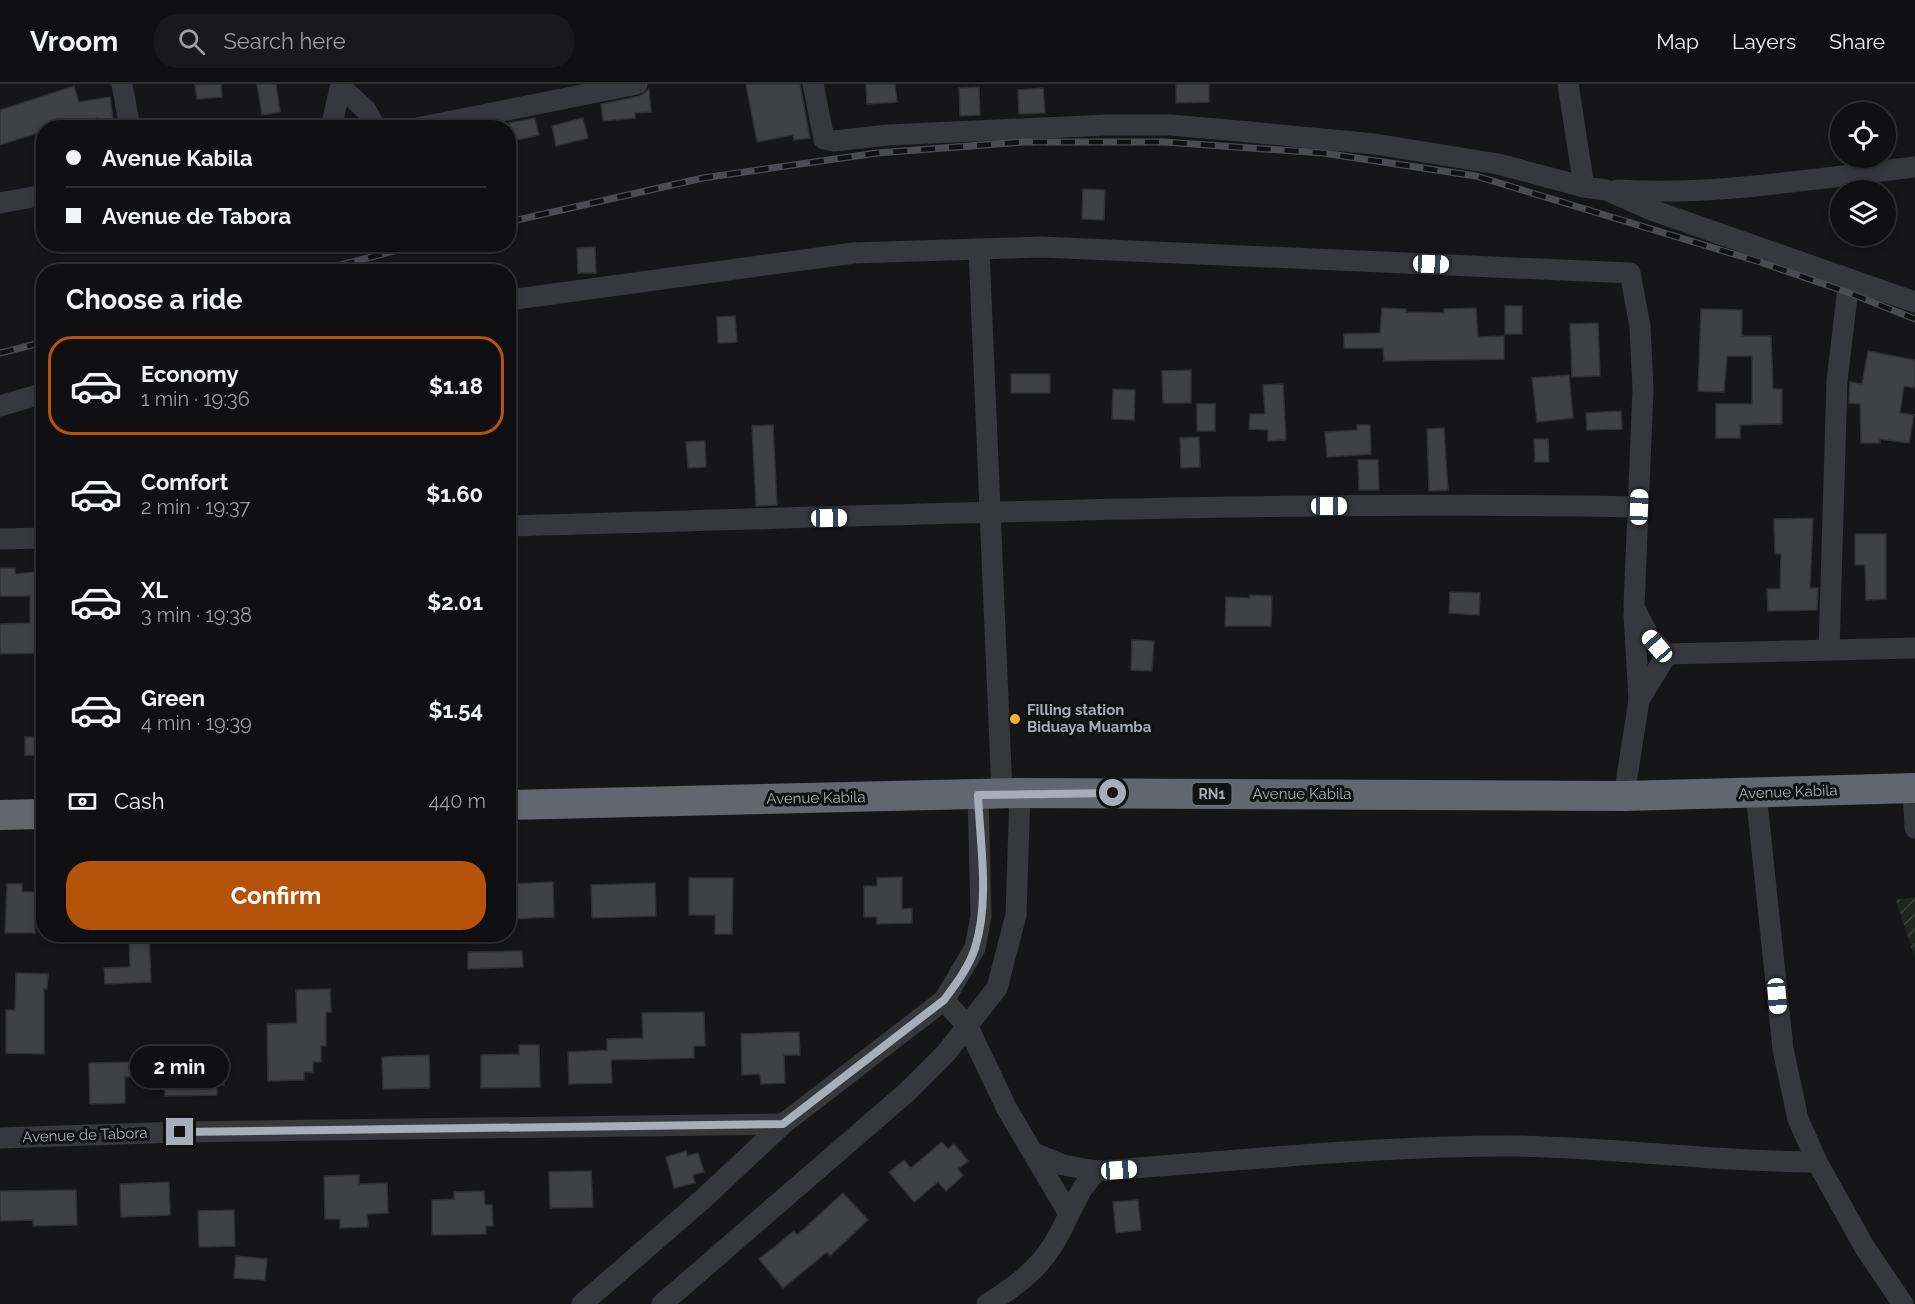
<!DOCTYPE html>
<html lang="en">
<head>
<meta charset="utf-8">
<style>
	body { margin:0; font-family:Raleway,sans-serif; background:#19191b; color:#f1f3f6; height:100vh; display:flex; flex-direction:column; font-size:22px; white-space:nowrap }
	* { box-sizing:border-box; margin:0 }
	p { font-size:20px; color:#9c9d9f }
	.icon { flex:none; width:33px; height:33px; fill:none; stroke:currentColor; stroke-width:2; stroke-linecap:round; stroke-linejoin:round }
	.map { position:relative; flex:1; overflow:hidden }
	.panel { position:absolute; left:36px; top:180px; width:480px; height:678px; display:flex; flex-direction:column; background:#101012; border-radius:24px; box-shadow:0 3px 9px #0003,0 0 0 2px #303032 }
	.panel>* { flex:none }
	.hud { position:absolute; left:36px; top:36px; width:480px; height:132px; border-radius:24px; box-shadow:0 3px 9px #0003,0 0 0 2px #303032; display:grid; align-content:center; height:132px; padding:0 30px; background:#101012 }
	.fabs { position:absolute; left:1830px; top:18px; display:grid; gap:12px }
	.fabs a { display:grid; place-items:center; width:66px; height:66px; border-radius:50%; background:#101012; box-shadow:0 3px 9px #0003,0 0 0 2px #303032; font-size:30px }
	.end { position:absolute; width:27px; height:27px; margin:-14px; border:8px solid #a8adb8; background:#111; box-shadow:0 0 0 3px #111 }
	.from { border-radius:50% }
	.bubble { position:absolute; height:42px; border-radius:21px; background:#101012; box-shadow:0 3px 9px #0003,0 0 0 2px #303032; font-size:20px; font-weight:700; line-height:42px; text-align:center }
	.car { position:absolute; width:18px; height:36px; margin:-18px -9px; border-radius:8px; box-shadow:0 0 4px 2px #0007; background:linear-gradient(#fff 24%,#345 0 40%,#fff 0 76%,#345 0 86%,#fff 0) }
	.hud b { display:flex; align-items:center; gap:21px; height:57px; font-size:22px }
	.hud b+b { border-top:2px solid #303032 }
	.hud i { width:15px; height:15px; background:#f1f3f6 }
	ul { padding:0; list-style:none }
	li { display:flex; align-items:center; gap:18px; height:99px; margin:0 12px 9px; padding:0 18px; border:3px solid transparent; border-radius:24px }
	li div { flex:1 }
	li b { display:block; font-size:22px }
	li em { font-style:normal; font-weight:700 }
	li.on { border-color:#b45309 }
	li>.icon { width:54px; height:54px; stroke-width:1.5 }
	h2 { padding:0 30px; font-size:27px; line-height:72px }
	.pay { display:flex; align-items:center; gap:15px; height:66px; padding:0 30px; font-size:22px }
	.pay p { margin-inline-start:auto }
	.button { display:flex; gap:12px; margin-top:auto; padding:12px 30px }
	.button a { flex:1; height:69px; border-radius:24px; background:#b45309; color:#fff; font-size:24px; font-weight:700; line-height:69px; text-align:center }
	header { display:flex; align-items:center; gap:36px; box-sizing:border-box; height:84px; padding:0 30px; background:#101012; border-bottom:2px solid #303032 }
	header strong { font-size:28px }
	nav { display:flex; gap:33px; margin-inline-start:auto; font-size:21px }
	.search { width:420px; height:54px; background:#19191b; display:flex; align-items:center; gap:15px; box-sizing:border-box; padding:0 21px; border-radius:24px; color:#9c9d9f; font-size:22px }
	.map>svg:first-child { display:block }
</style>
</head>
<body>
<header>
<strong>Vroom</strong>
<div class="search"><svg class="icon" aria-label="search" viewBox="0 0 24 24"><circle cx="10" cy="10" r="6"/><path d="M15 15l6 6"/></svg>Search here</div>
<nav><a>Map</a><a>Layers</a><a>Share</a></nav>
</header>
<div class="map">
<svg width="1915" height="1220" viewBox="0 0 1915 1220">
	<defs>
		<pattern id="garden-furrows" width="10" height="10" patternUnits="userSpaceOnUse" patternTransform="scale(1.5)"><rect width="10" height="10" fill="#1e261f"/><path d="M-1 1l2-2M0 10L10 0M9 11l2-2" fill="none" stroke="#3c433d"/></pattern>
	</defs>
	<rect width="100%" height="100%" fill="#161618"/>
	<path fill="url(#garden-furrows)" d="M1915 813V875L1896 816Z"/>
	<g fill="#404145" stroke="#303034" stroke-width="1.5">
		<path d="M221 0 222 13 197 15 195 1Z"/>
		<path d="M257 0H276L280 28 262 31Z"/>
		<path d="M746 0H800L810 54 794 56 793 51 757 58Z"/>
		<path d="M866 0H895L897 18 867 20Z"/>
		<path d="M1176 0H1209V18L1176 19Z"/>
		<path d="M74 2 79 18 110 13 114 41 98 43 97 34 62 44H44V47L0 61V26Z"/>
		<path d="M979 3 980 31 960 32 959 4Z"/>
		<path d="M1043 4 1045 29 1019 30 1018 6Z"/>
		<path d="M649 5 651 28 635 29V34L603 37 601 20 640 12Z"/>
		<path d="M535 34 539 51 513 57 509 39Z"/>
		<path d="M583 34 588 54 556 62 552 42Z"/>
		<path d="M1083 105 1105 106 1104 136 1082 135Z"/>
		<path d="M595 163 596 189H578L577 164Z"/>
		<rect x="1505" y="222" width="17" height="28"/>
		<path d="M1382 224 1406 225V228L1444 229V225L1476 224 1478 253 1504 252V275L1384 277 1383 264H1344V250L1380 249Z"/>
		<path d="M1701 225 1742 226V252H1771L1773 305H1782V340L1740 341V354H1716V320H1752V272H1727L1724 308 1698 307Z"/>
		<path d="M735 232 737 258 718 259 717 233Z"/>
		<path d="M1598 239 1600 292 1572 293 1570 240Z"/>
		<path d="M1868 267 1915 276V304L1904 302 1900 329 1914 331 1909 359 1880 355V359H1861L1860 320 1849 319 1850 298 1862 300Z"/>
		<path d="M1191 286V319H1163L1162 287Z"/>
		<rect x="1011" y="290" width="39" height="19"/>
		<path d="M1569 291 1573 334 1537 338 1532 294Z"/>
		<path d="M1283 300 1286 356 1268 357V346L1249 345 1250 330H1265L1263 301Z"/>
		<path d="M1113 305 1135 306 1134 336 1112 335Z"/>
		<rect x="1197" y="320" width="18" height="27"/>
		<path d="M1621 327 1622 345 1587 346 1586 329Z"/>
		<path d="M773 341 777 421 756 422 752 342Z"/>
		<path d="M1357 341H1370L1371 370 1327 373 1325 348 1357 346Z"/>
		<path d="M1444 344 1448 406 1429 407 1427 345Z"/>
		<path d="M1199 353 1200 383 1181 384 1180 354Z"/>
		<path d="M1534 355H1548L1549 378H1535Z"/>
		<path d="M705 357 706 383 688 384 686 358Z"/>
		<path d="M1358 376H1378L1379 406H1359Z"/>
		<path d="M1813 434 1810 504H1818L1817 526 1768 527 1767 505H1780L1781 470H1775L1774 435Z"/>
		<path d="M1855 450H1886V515L1866 516 1865 481H1855Z"/>
		<path d="M0 484H15V490L44 487V569L0 570V540L30 539V512H0Z"/>
		<path d="M1450 508 1480 509 1479 531 1449 529Z"/>
		<path d="M1250 511 1272 512 1271 542H1225L1226 513 1250 514Z"/>
		<path d="M1132 556 1154 557 1152 587 1131 586Z"/>
		<path d="M25 653H44V672L25 671Z"/>
		<path d="M902 793V825L912 824V839L877 840V833H864V802H877V794Z"/>
		<path d="M689 794H733L732 850H715V831H689Z"/>
		<path d="M553 798 554 833 508 835V800Z"/>
		<path d="M655 799 656 832 592 834 591 801Z"/>
		<path d="M7 800H22V808H44V838L35 837V849H5Z"/>
		<path d="M129 850H149L151 898 105 900 104 884 130 883Z"/>
		<path d="M522 867 523 883 468 885V868Z"/>
		<path d="M16 889 48 890 47 905H44V970L6 969V926H15Z"/>
		<path d="M330 905 331 928H326V962H321V978H313V988H304V996L268 997 267 940 297 939 296 906Z"/>
		<path d="M704 928 705 962H694V974L611 976 612 999 569 1000 568 968 607 966V955L643 954 642 929Z"/>
		<path d="M799 948 800 971H784L785 999 761 1000 760 990 742 991 741 950Z"/>
		<path d="M519 961H539L540 1003 481 1004V971L519 970Z"/>
		<path d="M205 966H223L224 1001H217V1011L165 1012 164 976H205Z"/>
		<path d="M429 971 430 1004 383 1005 382 973Z"/>
		<path d="M135 978V993H125V1019L90 1020 89 979Z"/>
		<path d="M942 1058 948 1065 954 1060 968 1077 958 1085 963 1092 946 1107 938 1098 914 1118 889 1088 904 1076 911 1084Z"/>
		<path d="M686 1067 687 1072 698 1069 704 1088 693 1091 695 1099 674 1104 666 1073Z"/>
		<path d="M591 1087 593 1123 550 1124 549 1088Z"/>
		<path d="M359 1091V1100L387 1099 388 1129 367 1130 368 1143 340 1144V1135H325L324 1092Z"/>
		<path d="M169 1098 170 1131 121 1133 120 1100Z"/>
		<path d="M76 1106 77 1141 33 1142V1136L0 1137V1107Z"/>
		<path d="M484 1107 485 1121H492L493 1142H486V1150L432 1151V1116L454 1115V1108Z"/>
		<path d="M843 1109 868 1136 830 1172 827 1168 783 1204 759 1175 794 1147 797 1151Z"/>
		<path d="M1138 1116 1141 1146 1116 1149 1113 1118Z"/>
		<path d="M234 1126 235 1162 199 1163 198 1127Z"/>
		<path d="M236 1172 267 1175 265 1196 234 1194Z"/>
	</g>
	<g fill="none" stroke-linecap="round" stroke-linejoin="round">
		<g stroke="#37383d" stroke-width="21">
			<path d="M122 0 130 44"/>
			<path d="M813 0 824 55 834 57 888 51 1108 41H1170L1239 47 1375 60 1498 80 1584 103 1606 106 1649 125 1915 218"/>
			<path d="M1568 0 1584 103"/>
			<path d="M342 4 366 26 376 44"/>
			<path d="M331 44 341 0"/>
			<path d="M417 44 637 0"/>
			<path d="M1617 106C1717 112 1816 94 1915 83"/>
			<path d="M0 119 44 111"/>
			<path d="M979 165 1002 710"/>
			<path d="M508 216 854 169 1042 163 1630 189 1640 242 1643 306 1634 523 1649 553 1667 570 1915 564"/>
			<path d="M0 322 44 309"/>
			<path d="M508 442C885 432 1262 416 1639 423"/>
			<path d="M0 455 44 454"/>
			<path d="M1634 530 1639 616"/>
			<path d="M1829 566 1837 297 1849 195"/>
			<path d="M1913 704 1915 744"/>
			<path d="M1756 709 1783 965 1798 1035 1817 1078 1865 1164 1903 1220"/>
			<path d="M1624 712 1639 616 1667 570"/>
			<path d="M944 916 968 943 1007 1025 1069 1130C1050 1175 1028 1195 987 1220"/>
			<path d="M0 1054 180 1048 783 1040"/>
			<path d="M1036 1070 1063 1081 1096 1087C1235 1077 1374 1062 1513 1062 1614 1063 1715 1078 1817 1078"/>
			<path d="M1069 1130 1082 1105 1096 1087"/>
			<path d="M582 1220 703 1115 783 1040 944 916 975 864 981 832 978 711"/>
			<path d="M662 1220 907 1008 946 969 997 904 1016 831 1020 709"/>
		</g>
		<g stroke="#63666e" stroke-width="30">
			<path d="M508 721 1020 709 1624 712 1915 704"/>
			<path d="M0 731 44 730"/>
		</g>
		<defs>
			<g id="rail">
				<path d="M508 138 703 94 877 69 1023 58H1164L1323 69 1476 92 1760 178 1847 208 1915 235"/>
				<path d="M314 188 421 160"/>
				<path d="M0 269 44 258"/>
			</g>
		</defs>
		<use href="#rail" stroke="#4a4c52" stroke-width="7"/>
		<use href="#rail" stroke="#111113" stroke-width="4.5" stroke-dasharray="14" stroke-linecap="butt"/>
	</g>
	<g fill="none" stroke-linecap="round" stroke-linejoin="round">
		<path stroke="#a8adb8" stroke-width="8" d="M180 1048 783 1040 944 916C956 900 969 883 975 864 990 817 980 759 978 711L1113 709"/>
	</g>
	<circle fill="#f2b134" stroke="#111113" stroke-width="2" cx="1015" cy="635" r="6"/>
	<g text-anchor="middle" dominant-baseline="central" stroke-width="6" stroke-linejoin="round" paint-order="stroke">
		<rect fill="#111113" stroke="#7b7e86" stroke-width="1.5" x="1192.5" y="699" width="39" height="22" rx="4.5"/>
		<g font-size="14" font-weight="bold" fill="#a8adb8">
			<text x="1212" y="710">RN1</text>
		</g>
		<g font-size="15" font-weight="bold" fill="#a8adb8" stroke="#111113" text-anchor="start">
			<text x="1027" y="626">Filling station<tspan x="1027" dy="17">Biduaya Muamba</tspan></text>
		</g>
		<g font-size="15" fill="#a8adb8" stroke="#111113">
			<text transform="translate(1788 708) rotate(-2)">Avenue Kabila</text>
			<text x="1302" y="710">Avenue Kabila</text>
			<text transform="translate(816 714) rotate(-1)">Avenue Kabila</text>
			<text transform="translate(85 1051) rotate(-2)">Avenue de Tabora</text>
		</g>
	</g>
</svg>
<div class="fabs">
<a><svg class="icon" aria-label="locate" viewBox="0 0 24 24"><circle cx="12" cy="12" r="6"/><path d="M12 2v4M12 18v4M2 12h4M18 12h4"/></svg></a>
<a><svg class="icon" aria-label="layers" viewBox="0 0 24 24"><path d="M12 4l9 5-9 5-9-5zM3 14l9 5 9-5"/></svg></a>
</div>
<i class="end from" style="left:1113px;top:709px"></i>
<i class="end" style="left:180px;top:1048px"></i>
<div class="bubble" style="left:130px;top:962px;width:99px">2 min</div>
<i class="car" style="left:1431px;top:180px;rotate:92deg"></i>
<i class="car" style="left:1329px;top:422px;rotate:90deg"></i>
<i class="car" style="left:1639px;top:423px;rotate:2deg"></i>
<i class="car" style="left:829px;top:434px;rotate:89deg"></i>
<i class="car" style="left:1657px;top:562px;rotate:319deg"></i>
<i class="car" style="left:1777px;top:912px;rotate:175deg"></i>
<i class="car" style="left:1119px;top:1086px;rotate:86deg"></i>
<div class="hud">
<b><i class="from"></i>Avenue Kabila</b>
<b><i></i>Avenue de Tabora</b>
</div>
<section class="panel">
<h2>Choose a ride</h2>
<ul>
<li class="on"><svg class="icon" aria-label="car" viewBox="0 0 24 24"><path d="M5 17H2v-5l4-1 3-4h7l3 4 3 1v5h-3M9 17h6M6 11h13"/><circle cx="7" cy="17" r="2"/><circle cx="17" cy="17" r="2"/></svg><div><b>Economy</b><p>1 min · 19:36</p></div><em>$1.18</em></li>
<li><svg class="icon" aria-label="car" viewBox="0 0 24 24"><path d="M5 17H2v-5l4-1 3-4h7l3 4 3 1v5h-3M9 17h6M6 11h13"/><circle cx="7" cy="17" r="2"/><circle cx="17" cy="17" r="2"/></svg><div><b>Comfort</b><p>2 min · 19:37</p></div><em>$1.60</em></li>
<li><svg class="icon" aria-label="car" viewBox="0 0 24 24"><path d="M5 17H2v-5l4-1 3-4h7l3 4 3 1v5h-3M9 17h6M6 11h13"/><circle cx="7" cy="17" r="2"/><circle cx="17" cy="17" r="2"/></svg><div><b>XL</b><p>3 min · 19:38</p></div><em>$2.01</em></li>
<li><svg class="icon" aria-label="car" viewBox="0 0 24 24"><path d="M5 17H2v-5l4-1 3-4h7l3 4 3 1v5h-3M9 17h6M6 11h13"/><circle cx="7" cy="17" r="2"/><circle cx="17" cy="17" r="2"/></svg><div><b>Green</b><p>4 min · 19:39</p></div><em>$1.54</em></li>
</ul>
<div class="pay"><svg class="icon" aria-label="cash" viewBox="0 0 24 24"><path d="M3 7h18v10H3z"/><circle cx="12" cy="12" r="2"/></svg>Cash<p>440 m</p></div>
<div class="button"><a>Confirm</a></div>
</section>
</div>
</body>
</html>
